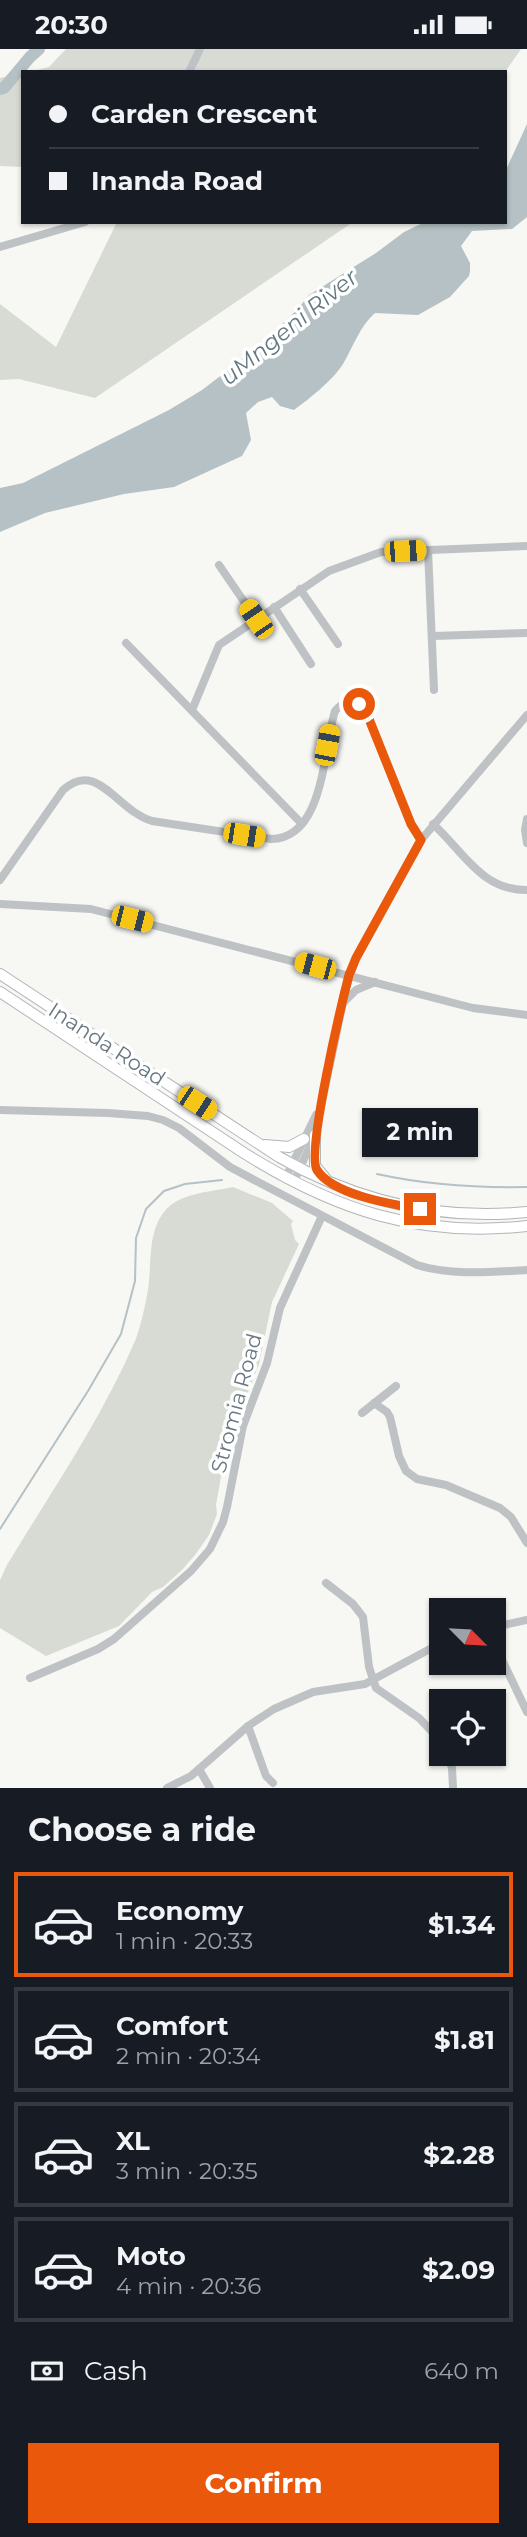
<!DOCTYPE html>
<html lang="en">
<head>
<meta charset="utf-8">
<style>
	body { margin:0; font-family:Montserrat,sans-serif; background:#242831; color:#f1f3f6; height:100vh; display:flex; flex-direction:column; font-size:26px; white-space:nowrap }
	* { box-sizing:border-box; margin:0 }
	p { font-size:23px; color:#9ea1a6 }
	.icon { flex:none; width:38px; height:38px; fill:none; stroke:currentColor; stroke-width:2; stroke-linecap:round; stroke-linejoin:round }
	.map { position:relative; height:1739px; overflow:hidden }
	.panel { display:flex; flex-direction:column; background:#171b24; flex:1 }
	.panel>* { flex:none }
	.guide { position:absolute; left:21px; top:21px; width:486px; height:154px; border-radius:0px; box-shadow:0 2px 5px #0004; display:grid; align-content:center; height:154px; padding:0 28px; background:#171b24 }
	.needle { width:46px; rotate:114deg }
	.controls { position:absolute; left:429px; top:1549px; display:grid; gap:14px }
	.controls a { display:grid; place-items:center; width:77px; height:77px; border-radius:0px; background:#171b24; box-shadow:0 2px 5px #0004; font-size:35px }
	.end { position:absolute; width:32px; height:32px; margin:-16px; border:9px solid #ea580c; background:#fff; box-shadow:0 0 0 4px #fff }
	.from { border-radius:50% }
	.bubble { position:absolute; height:49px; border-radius:0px; background:#171b24; box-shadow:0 2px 5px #0004; font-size:23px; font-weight:700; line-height:49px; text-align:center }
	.car { position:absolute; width:21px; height:42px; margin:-21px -10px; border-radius:9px; box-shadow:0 0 5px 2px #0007; background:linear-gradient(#f5c518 24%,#345 0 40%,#f5c518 0 76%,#345 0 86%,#f5c518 0) }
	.guide b { display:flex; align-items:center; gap:24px; height:66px; font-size:26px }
	.guide b+b { border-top:2px solid #363941 }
	.guide i { width:18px; height:18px; background:#f1f3f6 }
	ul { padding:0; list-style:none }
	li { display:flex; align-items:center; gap:21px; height:105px; margin:0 14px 10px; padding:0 14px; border:4px solid #363941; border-radius:0px }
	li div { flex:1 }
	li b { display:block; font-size:26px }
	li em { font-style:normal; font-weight:700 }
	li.active { border-color:#ea580c }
	li>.icon { width:63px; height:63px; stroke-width:1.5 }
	h2 { padding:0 28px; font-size:32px; line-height:84px }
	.pay { display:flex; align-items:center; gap:18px; height:77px; padding:0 28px; font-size:26px }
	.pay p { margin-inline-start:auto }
	.primary-button { display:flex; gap:14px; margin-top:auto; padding:14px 28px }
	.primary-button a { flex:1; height:80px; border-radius:0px; background:#ea580c; color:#fff; font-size:28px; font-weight:700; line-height:80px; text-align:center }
	.status { display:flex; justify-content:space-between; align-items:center; height:49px; padding:0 35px; background:#171b24; direction:ltr }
	.status svg { height:19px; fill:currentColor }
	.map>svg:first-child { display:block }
</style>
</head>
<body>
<div class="status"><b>20:30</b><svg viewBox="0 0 49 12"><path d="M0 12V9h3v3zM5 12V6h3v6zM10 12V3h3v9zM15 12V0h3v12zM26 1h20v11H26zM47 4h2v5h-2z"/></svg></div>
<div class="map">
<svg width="527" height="1739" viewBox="0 0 527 1739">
	<rect width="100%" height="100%" fill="#f7f7f4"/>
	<g fill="#d7dbd4">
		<path d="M66 0H521L505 23H29L49 18Z"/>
		<path d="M23 24V118L0 117V29Z"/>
		<path d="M117 173H353L95 349 19 330 0 331V255L56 298Z"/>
		<path d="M233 1138 272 1154 293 1172 291 1175 295 1191 299 1195 272 1253 259 1315 226 1399 216 1456 217 1465 209 1486 195 1506 182 1521 163 1538 152 1543 119 1577 46 1607 0 1579V1531L7 1516C51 1443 101 1371 135 1292 141 1277 145 1257 148 1241 152 1215 147 1185 164 1163 178 1144 211 1143 233 1138Z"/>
	</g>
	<path fill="#b5c1c4" d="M527 75V168L512 180 472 182 461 197 470 214V222L469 227 450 248 418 266 375 264C360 277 353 298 343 315 333 331 309 350 294 361L280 357 272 348 258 353 246 364 251 391 242 407 174 438 124 445 45 464 0 483V439L23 434 169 361 202 341 253 302 297 261 309 246 376 204 404 183 425 173H506V121Z"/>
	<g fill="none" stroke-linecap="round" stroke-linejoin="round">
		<g stroke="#b5c1c4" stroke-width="2">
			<path d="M377 1125C427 1136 476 1139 527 1138"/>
			<path d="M0 1480 88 1342 121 1285 135 1232 136 1189 146 1160 164 1142 185 1135 222 1131"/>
		</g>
		<path stroke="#b5c1c4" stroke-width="12" d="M0 40 4 39 30 8 39 0"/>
		<defs>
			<g id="major">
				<path d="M0 925 279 1108C356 1152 438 1172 527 1163"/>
				<path d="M0 943 244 1104C335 1161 419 1189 527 1177"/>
				<path d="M315 1086V1117L326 1130"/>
				<path d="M265 1096 289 1098 304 1090"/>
			</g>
		</defs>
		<use href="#major" stroke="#b2b6b9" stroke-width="12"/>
		<g stroke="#bec2c5" stroke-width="8">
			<path d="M189 23 200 0"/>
			<path d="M0 198 85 173"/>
			<path d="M428 501 434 641"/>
			<path d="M219 516 256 570"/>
			<path d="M300 540 338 595"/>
			<path d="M274 558 311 615"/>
			<path d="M433 587 527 584"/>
			<path d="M126 594 302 775"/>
			<path d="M192 661 219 596 329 522 381 503 527 497"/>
			<path d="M527 770 525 781 527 794"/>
			<path d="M433 775C463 802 482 842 527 841"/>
			<path d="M0 831 63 741C97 710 116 761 152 772L271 790C325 789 323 700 335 662 346 649 358 651 367 665L411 775 421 791"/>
			<path d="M0 855 91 860 473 959 527 966"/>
			<path d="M343 954 356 941 375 933"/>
			<path d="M0 1061 108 1064 148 1067 163 1071 179 1079 230 1118 260 1134 417 1216C452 1227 491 1223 527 1221"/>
			<path d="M285 1130 316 1066"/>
			<path d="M293 1134 315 1086 346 939 356 909 421 791 527 666"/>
			<path d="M374 1354 387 1363 390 1368 399 1407 406 1422 417 1430 446 1436 500 1459 511 1468 527 1494"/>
			<path d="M362 1364 396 1337"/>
			<path d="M326 1534 353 1555 363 1568 369 1618 376 1639 419 1669 441 1692"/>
			<path d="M494 1578 527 1571"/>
			<path d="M494 1594 527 1663"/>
			<path d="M30 1629 98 1600 114 1590 191 1522 210 1500 223 1473 227 1458 243 1377 267 1314 280 1259 322 1167"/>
			<path d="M248 1677 266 1727 273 1734"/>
			<path d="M447 1704 452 1719 453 1739"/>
			<path d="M199 1720 210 1739"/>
			<path d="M167 1739 191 1727 248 1677 274 1660 313 1643 365 1635 441 1594"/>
		</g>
		<use href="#major" stroke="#fff" stroke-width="10"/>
	</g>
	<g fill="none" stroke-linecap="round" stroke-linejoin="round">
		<path stroke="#ea580c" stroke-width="9" d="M359 655 367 665 411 775 421 791 356 909 349 926C342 953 306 1104 317 1121 333 1146 391 1155 420 1160"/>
	</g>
	<g text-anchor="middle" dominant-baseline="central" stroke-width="7" stroke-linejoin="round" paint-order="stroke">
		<g font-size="21" fill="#687882" stroke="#fff">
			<text transform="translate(107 995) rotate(33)">Inanda Road</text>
			<text transform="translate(236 1354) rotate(-75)">Stromia Road</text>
		</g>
		<g font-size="23" font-style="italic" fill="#64787f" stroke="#fff">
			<text transform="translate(289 278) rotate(-39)">uMngeni River</text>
		</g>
	</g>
</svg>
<div class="controls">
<a><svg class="needle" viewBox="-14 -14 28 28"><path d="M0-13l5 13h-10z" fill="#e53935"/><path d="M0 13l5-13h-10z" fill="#9ea1a6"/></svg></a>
<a><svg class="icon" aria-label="locate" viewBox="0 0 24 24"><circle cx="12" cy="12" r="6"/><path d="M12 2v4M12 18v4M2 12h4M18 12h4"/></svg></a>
</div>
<i class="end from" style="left:359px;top:655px"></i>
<i class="end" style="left:420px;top:1160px"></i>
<div class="bubble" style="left:362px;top:1059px;width:116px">2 min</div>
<i class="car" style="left:405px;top:502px;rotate:88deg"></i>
<i class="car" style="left:256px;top:570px;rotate:326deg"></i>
<i class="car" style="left:327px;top:696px;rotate:11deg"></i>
<i class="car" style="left:244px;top:786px;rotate:99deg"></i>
<i class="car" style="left:132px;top:870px;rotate:104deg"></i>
<i class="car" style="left:315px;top:917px;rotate:285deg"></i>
<i class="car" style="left:197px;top:1054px;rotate:123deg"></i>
<div class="guide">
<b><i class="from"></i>Carden Crescent</b>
<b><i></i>Inanda Road</b>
</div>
</div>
<section class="panel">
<h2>Choose a ride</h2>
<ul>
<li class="active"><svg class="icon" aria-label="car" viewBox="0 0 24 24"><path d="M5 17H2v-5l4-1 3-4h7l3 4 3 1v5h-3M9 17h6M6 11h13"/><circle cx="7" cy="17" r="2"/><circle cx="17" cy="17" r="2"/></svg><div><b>Economy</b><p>1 min · 20:33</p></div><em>$1.34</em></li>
<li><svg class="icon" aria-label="car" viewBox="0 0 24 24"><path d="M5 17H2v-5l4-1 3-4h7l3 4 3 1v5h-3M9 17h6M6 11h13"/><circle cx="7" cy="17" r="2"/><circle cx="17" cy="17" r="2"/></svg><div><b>Comfort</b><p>2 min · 20:34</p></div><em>$1.81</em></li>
<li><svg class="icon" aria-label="car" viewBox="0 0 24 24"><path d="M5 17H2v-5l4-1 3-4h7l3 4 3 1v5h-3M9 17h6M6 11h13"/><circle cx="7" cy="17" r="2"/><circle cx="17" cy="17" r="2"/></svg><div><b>XL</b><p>3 min · 20:35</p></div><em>$2.28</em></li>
<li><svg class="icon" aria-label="car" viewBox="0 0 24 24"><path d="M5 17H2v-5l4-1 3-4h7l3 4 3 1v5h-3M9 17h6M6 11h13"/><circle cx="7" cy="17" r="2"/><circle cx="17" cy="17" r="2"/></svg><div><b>Moto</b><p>4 min · 20:36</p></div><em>$2.09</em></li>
</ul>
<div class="pay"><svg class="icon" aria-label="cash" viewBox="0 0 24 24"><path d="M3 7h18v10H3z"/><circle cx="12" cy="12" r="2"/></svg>Cash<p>640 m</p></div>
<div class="primary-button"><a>Confirm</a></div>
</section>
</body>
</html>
